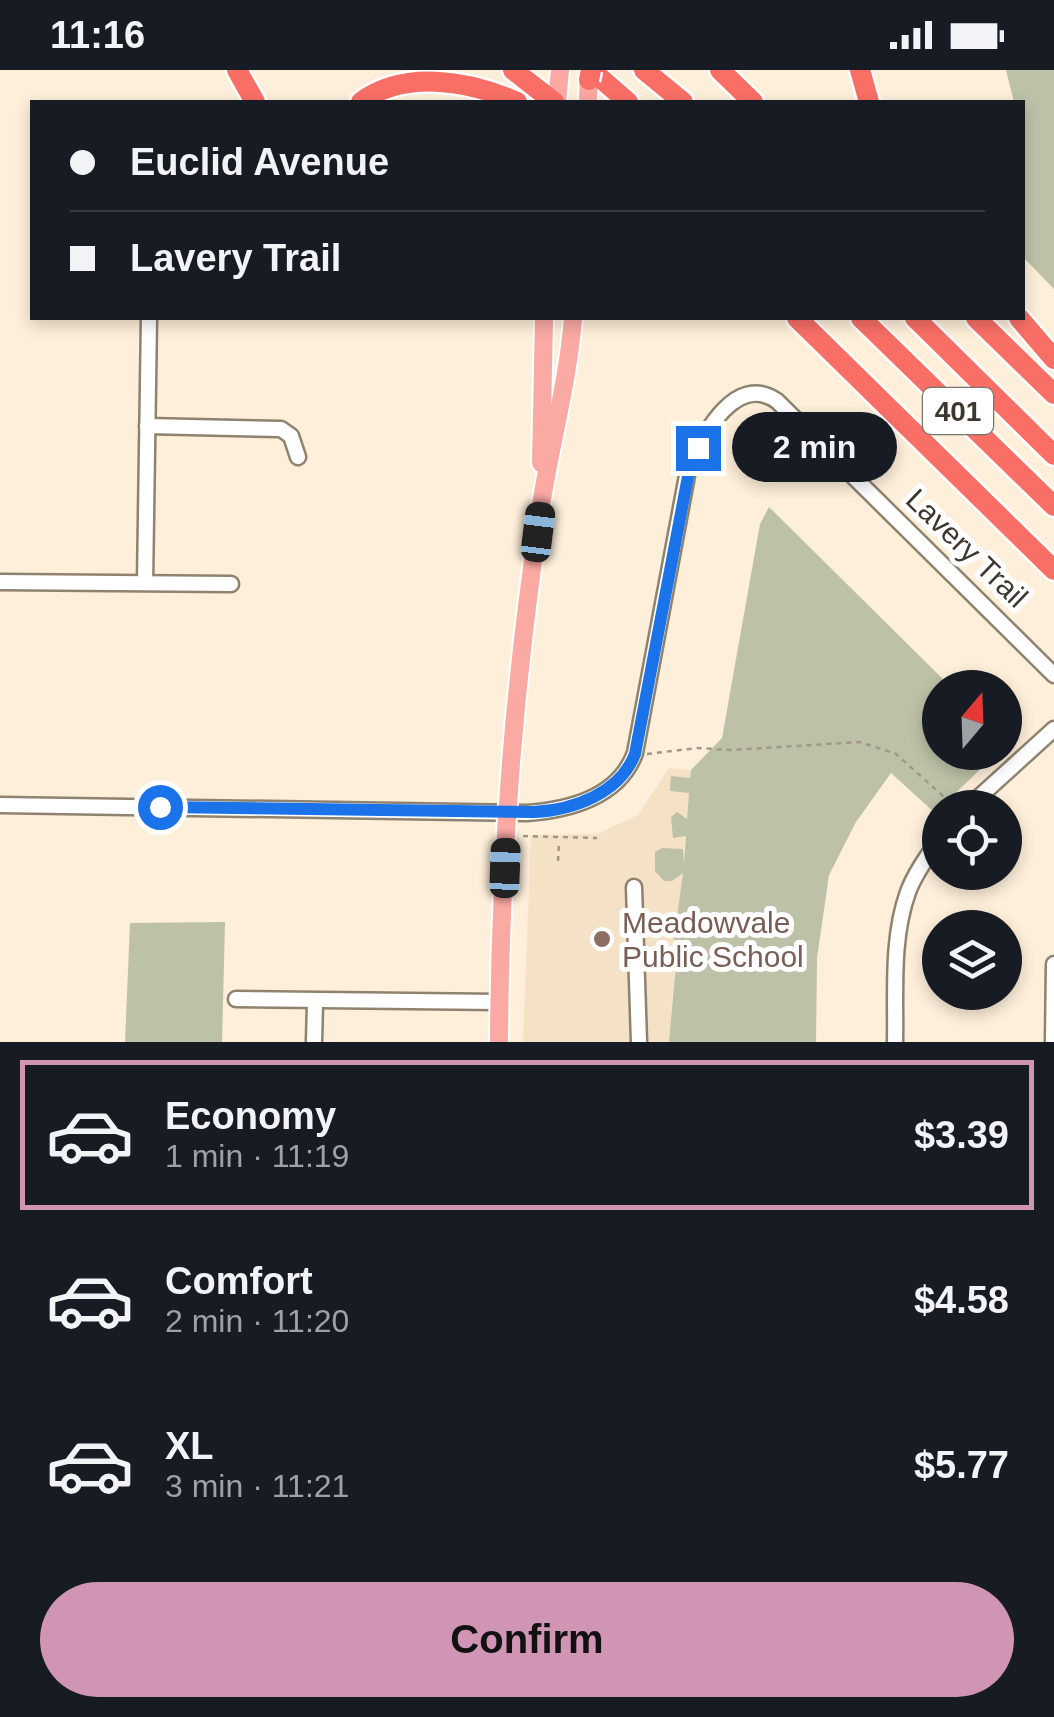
<!DOCTYPE html>
<html lang="en">
<head>
<meta charset="utf-8">
<style>
	body { margin:0; font-family:Helvetica,sans-serif; background:#242831; color:#f1f3f6; height:100vh; display:flex; flex-direction:column; font-size:38px; white-space:nowrap }
	* { box-sizing:border-box; margin:0 }
	p { font-size:32px; color:#9ea1a6 }
	.icon { flex:none; width:55px; height:55px; fill:none; stroke:currentColor; stroke-width:2; stroke-linecap:round; stroke-linejoin:round }
	.map { position:relative; height:972px; overflow:hidden }
	.side { display:flex; flex-direction:column; background:#171b24; flex:1 }
	.side>* { flex:none }
	.banner { position:absolute; left:30px; top:30px; width:995px; height:220px; border-radius:0px; box-shadow:0 5px 15px #0003; display:grid; align-content:center; height:220px; padding:0 40px; background:#171b24 }
	.needle { width:65px; rotate:19deg }
	.buttons { position:absolute; left:922px; top:600px; display:grid; gap:20px }
	.buttons a { display:grid; place-items:center; width:100px; height:100px; border-radius:50%; background:#171b24; box-shadow:0 5px 15px #0003; font-size:50px }
	.end { position:absolute; width:45px; height:45px; margin:-22px; border:12px solid #1a73e8; background:#fff; box-shadow:0 0 0 5px #fff }
	.from { border-radius:50% }
	.bubble { position:absolute; height:70px; border-radius:35px; background:#171b24; box-shadow:0 5px 15px #0003; font-size:32px; font-weight:800; line-height:70px; text-align:center }
	.car { position:absolute; width:30px; height:60px; margin:-30px -15px; border-radius:12px; box-shadow:0 0 8px 2px #0007; background:linear-gradient(#222 24%,#8ab4d8 0 40%,#222 0 76%,#8ab4d8 0 86%,#222 0) }
	.banner b { display:flex; align-items:center; gap:35px; height:95px; font-size:38px }
	.banner b+b { border-top:2px solid #363941 }
	.banner i { width:25px; height:25px; background:#f1f3f6 }
	ul { padding:18px 0 0; list-style:none }
	li { display:flex; align-items:center; gap:30px; height:150px; margin:0 20px 15px; padding:0 20px; border:5px solid transparent; border-radius:0px }
	li div { flex:1 }
	li b { display:block; font-size:38px }
	li em { font-style:normal; font-weight:800 }
	li.on { border-color:#d094b5 }
	li>.icon { width:90px; height:90px; stroke-width:1.5 }
	.action { display:flex; gap:20px; margin-top:auto; padding:20px 40px }
	.action a { flex:1; height:115px; border-radius:60px; background:#d094b5; color:#111; font-size:40px; font-weight:800; line-height:115px; text-align:center }
	.status { display:flex; justify-content:space-between; align-items:center; height:70px; padding:0 50px; background:#171b24; direction:ltr }
	.status svg { height:28px; fill:currentColor }
	.map>svg:first-child { display:block }
</style>
</head>
<body>
<div class="status"><b>11:16</b><svg viewBox="0 0 49 12"><path d="M0 12V9h3v3zM5 12V6h3v6zM10 12V3h3v9zM15 12V0h3v12zM26 1h20v11H26zM47 4h2v5h-2z"/></svg></div>
<div class="map">
<svg width="1054" height="972" viewBox="0 0 1054 972">
	<rect width="100%" height="100%" fill="#feefda"/>
	<path fill="#f5e2c6" d="M669 698 691 700 669 972H523L531 765 597 764 638 745Z"/>
	<g fill="#bcc1a7">
		<path d="M1006 0H1054V219L1023 187 1022 32H1014Z"/>
		<path d="M769 437 951 617 940 618V682L997 683 935 743 891 703 856 752 829 805 817 888 816 972H669L678 871 674 870 683 803 672 811H664L655 801V782L662 778 683 779 684 793 686 766 673 768 671 747 677 742 687 749 689 723 670 721 671 706 690 708 691 700 722 668 760 454Z"/>
		<path d="M225 852 222 972H125L130 853Z"/>
	</g>
	<g fill="none" stroke-linecap="round" stroke-linejoin="round">
		<defs>
			<g id="minor">
				<path d="M147 356 281 359 291 366 298 387"/>
				<path d="M0 512 231 514"/>
				<path d="M145 513 149 248"/>
				<path d="M0 735 527 743C569 740 619 727 635 683L689 395C704 364 736 302 777 331L1054 605"/>
				<path d="M967 738 1054 659"/>
				<path d="M634 817 639 972"/>
				<path d="M236 929 499 932"/>
				<path d="M314 972 315 933"/>
				<path d="M895 972C896 923 891 869 908 822 915 803 929 784 940 768"/>
				<path d="M1053 972 1054 894"/>
			</g>
			<g id="major">
				<path d="M557 32 560 0"/>
				<path d="M588 32 589 0"/>
				<path d="M541 393 544 248"/>
				<path d="M499 972C500 792 514 612 541 435 551 372 568 311 573 248"/>
			</g>
			<g id="highway">
				<path d="M237 0 255 32"/>
				<path d="M513 0 554 32"/>
				<path d="M591 0 628 32"/>
				<path d="M644 0 683 32"/>
				<path d="M720 0 753 32"/>
				<path d="M860 0 869 32"/>
				<path d="M361 32C404 0 467 10 517 32"/>
				<path d="M797 248 1054 500"/>
				<path d="M861 248 1054 436"/>
				<path d="M915 248 1054 385"/>
				<path d="M976 248 1054 324"/>
				<path d="M1019 248 1054 289"/>
			</g>
		</defs>
		<use href="#minor" stroke="#8f826f" stroke-width="19"/>
		<use href="#major" stroke="#fff" stroke-width="22"/>
		<use href="#highway" stroke="#fff" stroke-width="25"/>
		<g stroke="#a19788" stroke-width="2.5" stroke-dasharray="5 5" stroke-linecap="butt">
			<path d="M647 684 697 678 731 680 860 672 896 684 952 734"/>
			<path d="M523 766 597 768"/>
			<path d="M558 791 559 771"/>
		</g>
		<use href="#minor" stroke="#fff" stroke-width="14"/>
		<use href="#major" stroke="#fba9a3" stroke-width="18"/>
		<use href="#highway" stroke="#f96f66" stroke-width="20"/>
		<defs>
			<path id="highway-bridge" d="M589 10 591 0"/>
		</defs>
		<use href="#highway-bridge" stroke="#fff" stroke-width="25" stroke-linecap="butt"/>
		<use href="#highway-bridge" stroke="#f96f66" stroke-width="20"/>
	</g>
	<g fill="none" stroke-linecap="round" stroke-linejoin="round">
		<path stroke="#1a73e8" stroke-width="12" d="M160 737 534 742C574 740 620 723 635 684L690 396 698 378"/>
	</g>
	<circle fill="#8d6e63" stroke="#fff" stroke-width="4" cx="602" cy="869" r="10"/>
	<g text-anchor="middle" dominant-baseline="central" stroke-width="10" stroke-linejoin="round" paint-order="stroke">
		<rect fill="#fff" stroke="#77736d" stroke-width="2.5" x="923" y="318" width="70" height="46" rx="8"/>
		<g font-size="28" font-weight="bold" fill="#3d372f">
			<text x="958" y="341">401</text>
		</g>
		<g font-size="30" fill="#3d372f" stroke="#fff">
			<text transform="translate(967 478) rotate(44)">Lavery Trail</text>
		</g>
		<g font-size="30" fill="#785e54" stroke="#fff" text-anchor="start">
			<text x="622" y="852">Meadowvale<tspan x="622" dy="34">Public School</tspan></text>
		</g>
	</g>
</svg>
<div class="buttons">
<a><svg class="needle" viewBox="-14 -14 28 28"><path d="M0-13l5 13h-10z" fill="#e53935"/><path d="M0 13l5-13h-10z" fill="#9ea1a6"/></svg></a>
<a><svg class="icon" aria-label="locate" viewBox="0 0 24 24"><circle cx="12" cy="12" r="6"/><path d="M12 2v4M12 18v4M2 12h4M18 12h4"/></svg></a>
<a><svg class="icon" aria-label="layers" viewBox="0 0 24 24"><path d="M12 4l9 5-9 5-9-5zM3 14l9 5 9-5"/></svg></a>
</div>
<i class="end from" style="left:160px;top:737px"></i>
<i class="end" style="left:698px;top:378px"></i>
<div class="bubble" style="left:732px;top:342px;width:165px">2 min</div>
<i class="car" style="left:538px;top:462px;rotate:7deg"></i>
<i class="car" style="left:505px;top:798px;rotate:2deg"></i>
<div class="banner">
<b><i class="from"></i>Euclid Avenue</b>
<b><i></i>Lavery Trail</b>
</div>
</div>
<section class="side">
<ul>
<li class="on"><svg class="icon" aria-label="car" viewBox="0 0 24 24"><path d="M5 17H2v-5l4-1 3-4h7l3 4 3 1v5h-3M9 17h6M6 11h13"/><circle cx="7" cy="17" r="2"/><circle cx="17" cy="17" r="2"/></svg><div><b>Economy</b><p>1 min · 11:19</p></div><em>$3.39</em></li>
<li><svg class="icon" aria-label="car" viewBox="0 0 24 24"><path d="M5 17H2v-5l4-1 3-4h7l3 4 3 1v5h-3M9 17h6M6 11h13"/><circle cx="7" cy="17" r="2"/><circle cx="17" cy="17" r="2"/></svg><div><b>Comfort</b><p>2 min · 11:20</p></div><em>$4.58</em></li>
<li><svg class="icon" aria-label="car" viewBox="0 0 24 24"><path d="M5 17H2v-5l4-1 3-4h7l3 4 3 1v5h-3M9 17h6M6 11h13"/><circle cx="7" cy="17" r="2"/><circle cx="17" cy="17" r="2"/></svg><div><b>XL</b><p>3 min · 11:21</p></div><em>$5.77</em></li>
</ul>
<div class="action"><a>Confirm</a></div>
</section>
</body>
</html>
